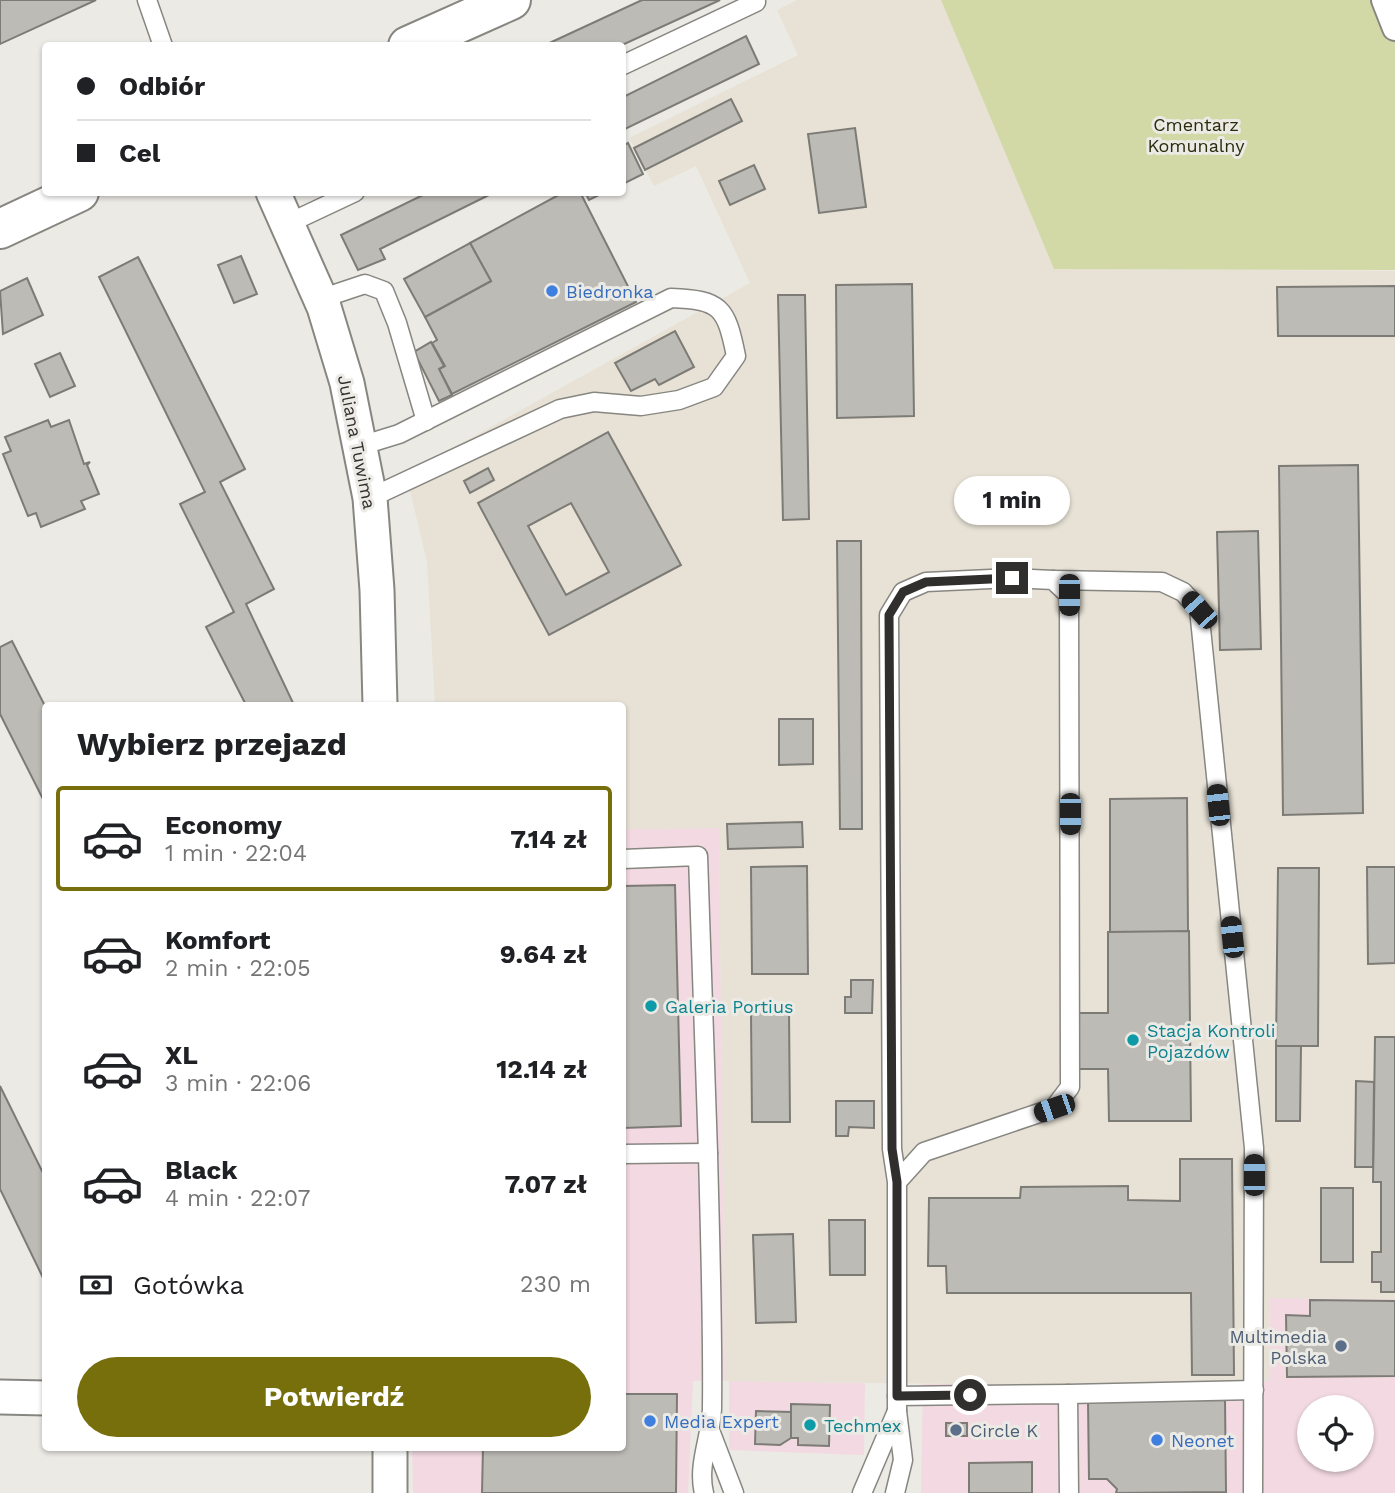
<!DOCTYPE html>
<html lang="pl">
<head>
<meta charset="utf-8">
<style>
	body { margin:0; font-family:"Work Sans",sans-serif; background:#f6f6f6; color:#202124; height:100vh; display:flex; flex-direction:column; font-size:26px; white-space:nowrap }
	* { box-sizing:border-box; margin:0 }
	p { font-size:23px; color:#757577 }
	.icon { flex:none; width:38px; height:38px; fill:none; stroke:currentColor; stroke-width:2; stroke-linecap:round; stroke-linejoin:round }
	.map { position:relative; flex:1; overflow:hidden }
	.details { position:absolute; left:42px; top:702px; width:584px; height:749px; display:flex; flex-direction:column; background:#fff; border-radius:7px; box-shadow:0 2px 5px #0004 }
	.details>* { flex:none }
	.top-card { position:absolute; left:42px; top:42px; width:584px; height:154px; border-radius:7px; box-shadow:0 2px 5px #0004; display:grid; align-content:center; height:154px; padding:0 35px; background:#fff }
	.tools { position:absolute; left:1297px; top:1395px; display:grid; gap:14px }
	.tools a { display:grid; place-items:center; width:77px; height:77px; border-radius:50%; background:#fff; box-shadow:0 2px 5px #0004; font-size:35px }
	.end { position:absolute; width:32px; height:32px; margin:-16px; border:9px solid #302f2d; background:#fff; box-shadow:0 0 0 4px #fff }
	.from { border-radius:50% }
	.bubble { position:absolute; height:49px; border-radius:24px; background:#fff; box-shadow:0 2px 5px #0004; font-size:23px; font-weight:700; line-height:49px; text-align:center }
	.car { position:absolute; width:21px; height:42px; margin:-21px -10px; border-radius:9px; box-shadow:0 0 5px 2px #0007; background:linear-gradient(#222 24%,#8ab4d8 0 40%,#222 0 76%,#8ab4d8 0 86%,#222 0) }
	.top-card b { display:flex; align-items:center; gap:24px; height:66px; font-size:26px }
	.top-card b+b { border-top:2px solid #e0e0e0 }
	.top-card i { width:18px; height:18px; background:#202124 }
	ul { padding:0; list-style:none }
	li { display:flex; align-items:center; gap:21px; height:105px; margin:0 14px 10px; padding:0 21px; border:4px solid transparent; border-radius:7px }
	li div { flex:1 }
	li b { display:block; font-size:26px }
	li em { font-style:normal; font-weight:700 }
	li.active { border-color:#776e0c }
	li>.icon { width:63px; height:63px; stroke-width:1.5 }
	h2 { padding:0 35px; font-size:32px; line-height:84px }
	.pay { display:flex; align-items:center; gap:18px; height:77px; padding:0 35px; font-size:26px }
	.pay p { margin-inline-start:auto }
	.button { display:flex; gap:14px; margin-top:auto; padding:14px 35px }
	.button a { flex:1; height:80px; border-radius:42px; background:#776e0c; color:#fff; font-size:28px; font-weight:700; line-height:80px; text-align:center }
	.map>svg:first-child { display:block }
</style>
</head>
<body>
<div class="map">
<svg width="1395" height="1493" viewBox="0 0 1395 1493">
	<rect width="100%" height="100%" fill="#eceae5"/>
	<g fill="#f2d9e2" fill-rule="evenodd">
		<path d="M719 828 725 1381H693L688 1493H413L412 1447H623V829Z"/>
		<path d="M1270 1298 1395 1299V1493H921L923 1384 1269 1381ZM1309 1407H1362V1460H1309Z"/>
		<path d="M729 1381 865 1383 864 1455 729 1450Z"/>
	</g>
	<path fill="#e7e2d5" d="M797 0H941L1054 269 1395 271V1299L1270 1298 1269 1381 1041 1385 725 1381 719 828 623 829V705H435L427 562 406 474 750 283 696 166 654 186 629 138 798 55 777 10Z"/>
	<path fill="#d2d9a7" d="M941 0H1395V270L1054 269Z"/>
	<g fill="#bdbbb6" stroke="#7d7b76" stroke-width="2" fill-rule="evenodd">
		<path d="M0 0H96L0 44Z"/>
		<path d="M642 0H720L620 46H543Z"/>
		<path d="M746 36 759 64 623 130V97Z"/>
		<path d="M731 99 742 121 645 170 634 148Z"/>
		<path d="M855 128 866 207 819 213 808 134Z"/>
		<path d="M628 143 643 174 623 184V146Z"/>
		<path d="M754 165 765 189 730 205 719 181Z"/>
		<path d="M429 192H495L380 249 385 259 358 270 341 235Z"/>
		<path d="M564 192H580L636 302 452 394 439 369 445 366 432 343 437 340 425 317 491 281 470 243Z"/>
		<path d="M585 192H605L589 200Z"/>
		<path d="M470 243 491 281 425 317 404 279Z"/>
		<path d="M241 256 257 294 234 303 218 265Z"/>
		<path d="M138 257 245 469 220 482 274 589 246 604 294 705H246L206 627 234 612 180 504 205 492 99 277Z"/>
		<path d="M27 278 43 315 3 334 0 291Z"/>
		<path d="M912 284 914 416 837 418 836 285Z"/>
		<path d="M1395 286V336H1278L1277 287Z"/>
		<path d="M778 295H805L809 519 783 520Z"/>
		<path d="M675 331 694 367 659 385 655 379 631 391 615 363Z"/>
		<path d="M431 342 444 366 439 369 452 395 439 401 414 352Z"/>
		<path d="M60 353 75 386 50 397 35 364Z"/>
		<path d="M48 420 51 427 69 420 84 464 90 462 87 465 99 494 81 501 85 509 41 527 36 513 28 516 3 454 11 451 5 437Z"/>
		<path d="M608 432 681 565 549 635 478 503ZM571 503 609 572 566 595 528 526Z"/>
		<path d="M1358 465 1363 813 1283 815 1279 466Z"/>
		<path d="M488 468 494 480 470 493 464 481Z"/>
		<path d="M1258 531 1261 649 1220 650 1217 532Z"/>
		<path d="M837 541H861L862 829H840Z"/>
		<path d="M12 641 46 708V805L0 714V647Z"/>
		<path d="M779 719H813V764L779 765Z"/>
		<path d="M1187 798 1188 932H1110V799Z"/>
		<path d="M802 822 803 847 728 849 727 824Z"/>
		<path d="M807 866 808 974H752L751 867Z"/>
		<path d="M1367 867H1395V963L1368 964Z"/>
		<path d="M1278 868H1319L1318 1046H1276Z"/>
		<path d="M675 885 681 1126 623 1128V886Z"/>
		<path d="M1189 931 1191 1121H1109L1108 1069H1077L1076 1013H1108V932Z"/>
		<path d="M851 980H873L872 1013H845V997H851Z"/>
		<path d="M789 1011 790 1122H752L751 1012Z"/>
		<path d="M1375 1037H1395V1292H1381V1282H1372V1252H1381V1182H1373Z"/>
		<path d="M1276 1046H1301L1300 1121H1276Z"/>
		<path d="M1356 1081 1374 1082 1373 1167H1355Z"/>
		<path d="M0 1086 46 1179V1284L0 1189Z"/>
		<path d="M836 1101H874V1128L849 1127 848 1136H836Z"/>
		<path d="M1180 1159H1232L1234 1375H1192L1191 1293H947L946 1266H928L929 1198H1020L1021 1187 1128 1186V1200L1180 1201Z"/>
		<rect x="1321" y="1188" width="32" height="74"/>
		<path d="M829 1220H865V1275H830Z"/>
		<path d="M793 1234 796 1322 756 1323 753 1235Z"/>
		<path d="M1310 1300 1395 1301V1376L1287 1377 1286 1315 1310 1316Z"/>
		<path d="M623 1394H677L676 1493H482L483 1447H623Z"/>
		<path d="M1225 1400 1226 1492 1116 1493 1117 1489 1107 1479H1089L1088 1401Z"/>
		<path d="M791 1404 830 1405 829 1446 798 1445V1438H791Z"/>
		<path d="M756 1411 791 1412V1438L780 1445 755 1444Z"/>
		<rect x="946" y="1423" width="21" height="13"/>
		<path d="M1032 1462V1493H969V1463Z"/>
	</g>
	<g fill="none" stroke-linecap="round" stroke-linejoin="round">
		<defs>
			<g id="service">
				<path d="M147 0 163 46"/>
				<path d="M623 65 756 2"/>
				<path d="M287 224 355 192"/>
				<path d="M320 299 365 284 384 291 397 323 426 421"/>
				<path d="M360 446 399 434 671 298C721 300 726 307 736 356L714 387 679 400 641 406 594 402 560 409 370 498"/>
				<path d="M1053 580 1162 582 1183 592 1199 609 1254 1148 1253 1493"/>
				<path d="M623 859 698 856 708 1153"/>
				<path d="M623 1154 708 1153C710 1238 713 1324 712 1409 711 1437 697 1465 704 1493"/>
				<path d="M1068 1394 1254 1390"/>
				<path d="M897 1396 1068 1394 1069 1493"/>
				<path d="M711 1433 734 1493"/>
				<path d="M862 1493 897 1411"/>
				<path d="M895 1493 903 1460 897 1411V1182L924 1152 1054 1108 1070 1087 1069 595 1053 580 1012 578 926 582 903 592 889 615 892 1149 897 1182"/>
			</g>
			<path id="pedestrian" d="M1384 0 1395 28"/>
			<g id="minor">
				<path d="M273 192 324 307 347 383 370 498 377 590 380 705"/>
				<path d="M0 1397 46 1398"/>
				<path d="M390 1447V1493"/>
			</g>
			<g id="tertiary">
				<path d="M408 46 511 0"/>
				<path d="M0 229 79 192"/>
			</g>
		</defs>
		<use href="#service" stroke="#878681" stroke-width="21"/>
		<use href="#pedestrian" stroke="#878681" stroke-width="28"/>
		<use href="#minor" stroke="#878681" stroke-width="37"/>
		<use href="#tertiary" stroke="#878681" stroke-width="42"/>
		<use href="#service" stroke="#fff" stroke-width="18"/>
		<use href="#pedestrian" stroke="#fff" stroke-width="24"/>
		<use href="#minor" stroke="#fff" stroke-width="33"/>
		<use href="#tertiary" stroke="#fff" stroke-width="38"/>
	</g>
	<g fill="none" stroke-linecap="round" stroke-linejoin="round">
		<path stroke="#302f2d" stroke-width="9" d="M970 1395 897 1396V1182L892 1149 889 615 903 592 926 582 1012 578"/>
	</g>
	<g fill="#3f7fe0" stroke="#eceae5" stroke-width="2.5">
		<circle cx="552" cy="291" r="7"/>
		<circle cx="650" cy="1421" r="7"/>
		<circle cx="1157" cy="1440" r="7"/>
	</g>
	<g fill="#0f9aa8" stroke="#eceae5" stroke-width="2.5">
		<circle cx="651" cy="1006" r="7"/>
		<circle cx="1133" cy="1040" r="7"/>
		<circle cx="810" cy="1425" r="7"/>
	</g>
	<g fill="#5c6f8a" stroke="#eceae5" stroke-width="2.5">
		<circle cx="1341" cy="1346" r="7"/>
		<circle cx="956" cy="1430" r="7"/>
	</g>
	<g text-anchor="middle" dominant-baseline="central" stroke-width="6" stroke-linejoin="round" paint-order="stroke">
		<g font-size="18" fill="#292c0c" stroke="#eceae5">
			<text x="1196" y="124">Cmentarz<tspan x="1196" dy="21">Komunalny</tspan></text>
		</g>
		<g font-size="18" fill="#366cbe" stroke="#eceae5" text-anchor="start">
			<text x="566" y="291">Biedronka</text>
			<text x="664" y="1421">Media Expert</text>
			<text x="1171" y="1440">Neonet</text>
		</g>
		<g font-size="18" fill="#302f2d" stroke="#eceae5">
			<text transform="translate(357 442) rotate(79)">Juliana Tuwima</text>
		</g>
		<g font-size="18" fill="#0d838f" stroke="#eceae5" text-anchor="start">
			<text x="665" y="1006">Galeria Portius</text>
			<text x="1147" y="1030">Stacja Kontroli<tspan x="1147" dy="21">Pojazdów</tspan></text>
			<text x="824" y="1425">Techmex</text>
		</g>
		<g font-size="18" fill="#4e5e75" stroke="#eceae5" text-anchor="end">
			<text x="1327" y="1336">Multimedia<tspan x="1327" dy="21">Polska</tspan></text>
			<text x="970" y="1430" text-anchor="start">Circle K</text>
		</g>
	</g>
</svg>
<div class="tools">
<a><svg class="icon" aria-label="locate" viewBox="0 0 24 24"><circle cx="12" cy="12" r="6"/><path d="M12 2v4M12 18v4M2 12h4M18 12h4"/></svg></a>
</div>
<i class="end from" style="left:970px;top:1395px"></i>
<i class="end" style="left:1012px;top:578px"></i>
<div class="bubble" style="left:954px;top:476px;width:116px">1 min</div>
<i class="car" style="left:1069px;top:595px;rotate:180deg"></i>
<i class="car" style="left:1199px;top:610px;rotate:318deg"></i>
<i class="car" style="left:1218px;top:805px;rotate:354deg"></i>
<i class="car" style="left:1070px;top:814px;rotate:180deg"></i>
<i class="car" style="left:1232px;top:937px;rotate:354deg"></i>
<i class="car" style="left:1054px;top:1108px;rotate:251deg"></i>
<i class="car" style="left:1254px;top:1175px;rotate:0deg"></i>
<div class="top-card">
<b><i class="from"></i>Odbiór</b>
<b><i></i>Cel</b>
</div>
<section class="details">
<h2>Wybierz przejazd</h2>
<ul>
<li class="active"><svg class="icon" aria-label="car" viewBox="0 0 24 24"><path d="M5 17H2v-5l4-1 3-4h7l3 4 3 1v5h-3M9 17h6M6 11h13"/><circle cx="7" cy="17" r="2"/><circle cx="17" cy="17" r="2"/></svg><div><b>Economy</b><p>1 min · 22:04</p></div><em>7.14 zł</em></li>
<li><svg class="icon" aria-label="car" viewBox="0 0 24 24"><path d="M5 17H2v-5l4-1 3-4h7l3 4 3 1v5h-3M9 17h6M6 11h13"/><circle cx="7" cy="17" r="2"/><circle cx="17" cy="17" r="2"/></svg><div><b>Komfort</b><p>2 min · 22:05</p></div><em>9.64 zł</em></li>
<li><svg class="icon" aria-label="car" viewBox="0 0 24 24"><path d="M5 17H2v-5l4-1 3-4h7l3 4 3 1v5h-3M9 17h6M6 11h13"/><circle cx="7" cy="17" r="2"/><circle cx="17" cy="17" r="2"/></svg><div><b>XL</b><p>3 min · 22:06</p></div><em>12.14 zł</em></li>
<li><svg class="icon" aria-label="car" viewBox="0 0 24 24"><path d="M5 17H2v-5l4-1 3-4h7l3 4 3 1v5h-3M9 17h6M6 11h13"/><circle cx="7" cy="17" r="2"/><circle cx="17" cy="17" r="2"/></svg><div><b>Black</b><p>4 min · 22:07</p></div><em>7.07 zł</em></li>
</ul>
<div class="pay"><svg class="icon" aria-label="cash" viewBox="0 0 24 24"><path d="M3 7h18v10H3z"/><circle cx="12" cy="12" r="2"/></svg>Gotówka<p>230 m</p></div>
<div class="button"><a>Potwierdź</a></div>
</section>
</div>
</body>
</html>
